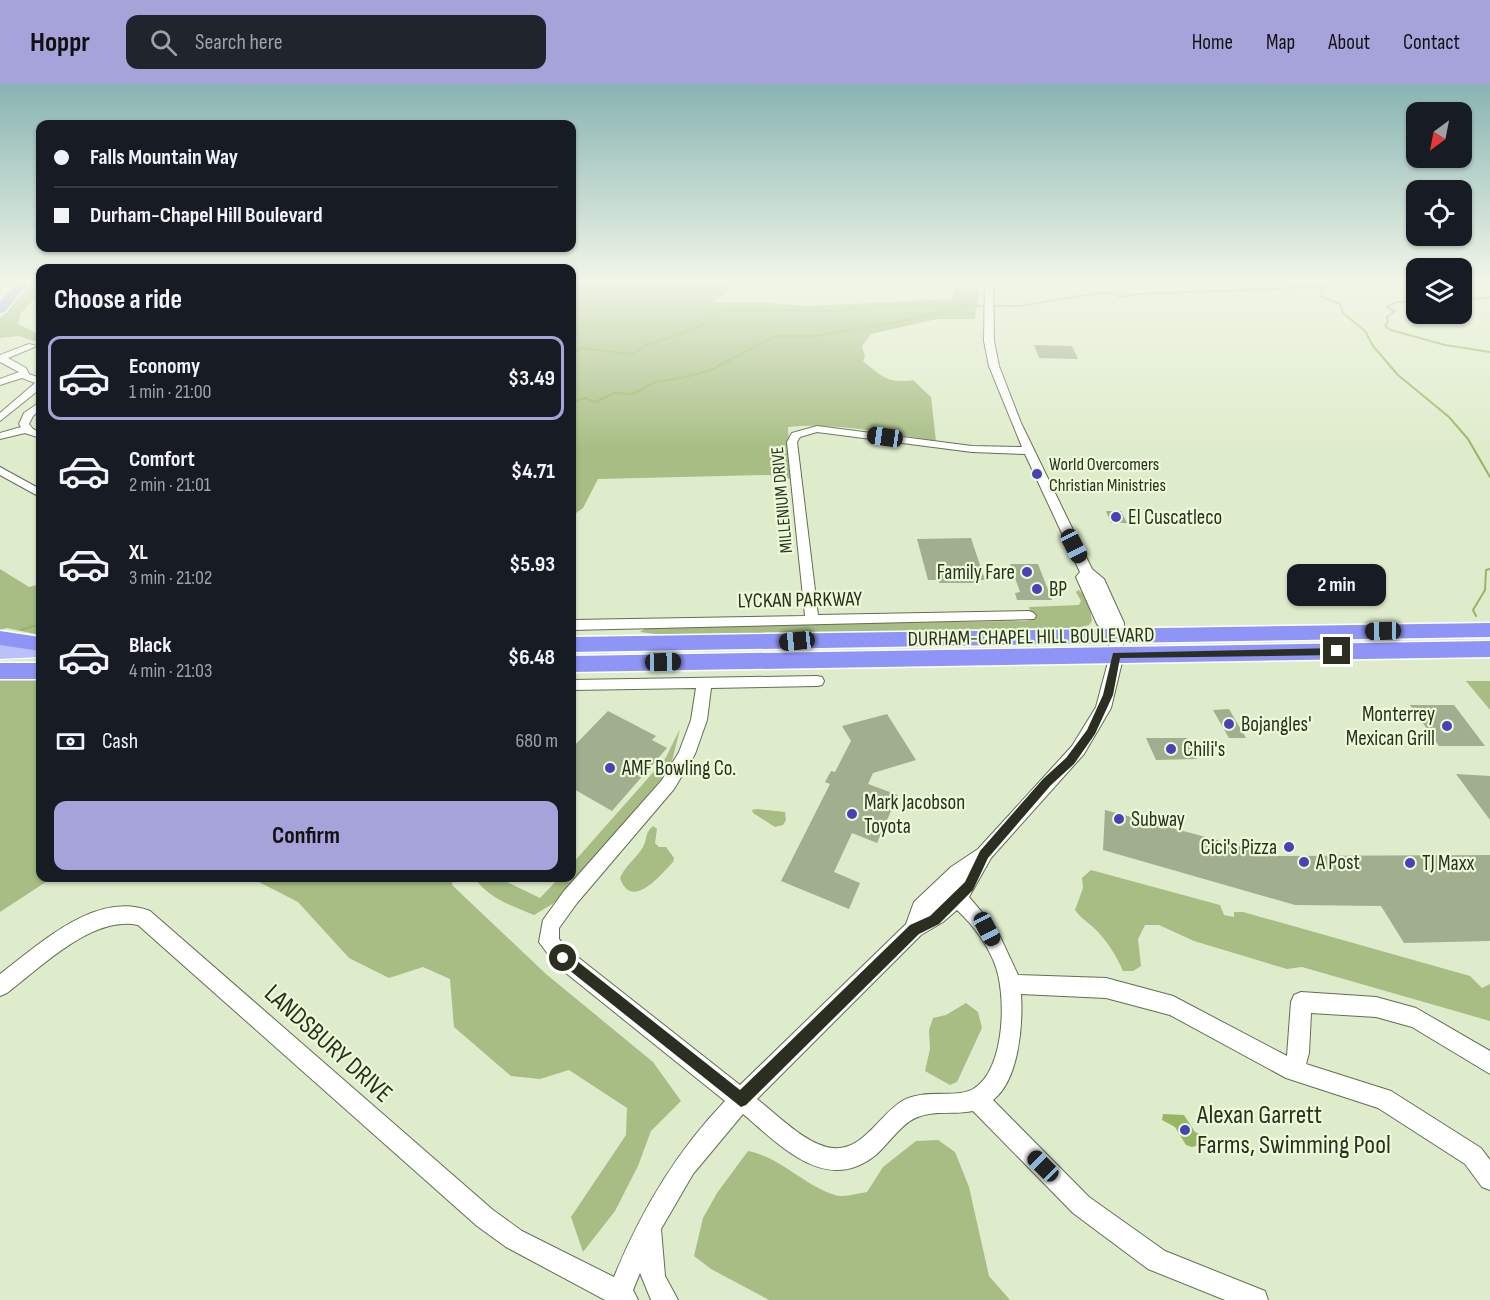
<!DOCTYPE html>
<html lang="en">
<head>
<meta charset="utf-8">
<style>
	body { margin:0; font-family:"Sofia Sans Condensed",sans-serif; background:#20242c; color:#f1f3f6; height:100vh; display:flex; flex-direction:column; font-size:22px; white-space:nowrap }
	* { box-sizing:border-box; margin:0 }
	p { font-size:20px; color:#9ea1a6 }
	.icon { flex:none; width:33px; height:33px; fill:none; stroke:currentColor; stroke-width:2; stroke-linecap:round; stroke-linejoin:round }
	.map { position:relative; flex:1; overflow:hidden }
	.side { position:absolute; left:36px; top:180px; width:540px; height:618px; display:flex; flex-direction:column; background:#171b24; border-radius:12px; box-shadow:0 2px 4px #0004 }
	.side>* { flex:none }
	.top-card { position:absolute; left:36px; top:36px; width:540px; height:132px; border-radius:12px; box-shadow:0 2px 4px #0004; display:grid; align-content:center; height:132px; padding:0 18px; background:#171b24 }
	.needle { width:39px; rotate:212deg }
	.buttons { position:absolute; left:1406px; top:18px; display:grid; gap:12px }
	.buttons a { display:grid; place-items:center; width:66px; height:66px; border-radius:12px; background:#171b24; box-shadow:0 2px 4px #0004; font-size:30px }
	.end { position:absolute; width:27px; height:27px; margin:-14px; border:8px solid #2a2f22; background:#fff; box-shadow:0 0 0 3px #fff }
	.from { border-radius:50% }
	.bubble { position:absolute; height:42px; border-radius:12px; background:#171b24; box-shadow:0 2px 4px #0004; font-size:20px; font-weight:700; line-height:42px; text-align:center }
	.car { position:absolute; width:18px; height:36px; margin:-18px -9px; border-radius:8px; box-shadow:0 0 4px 2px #0007; background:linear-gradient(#222 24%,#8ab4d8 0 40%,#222 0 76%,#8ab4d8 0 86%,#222 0) }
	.top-card b { display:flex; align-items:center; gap:21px; height:57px; font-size:22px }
	.top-card b+b { border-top:2px solid #363941 }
	.top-card i { width:15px; height:15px; background:#f1f3f6 }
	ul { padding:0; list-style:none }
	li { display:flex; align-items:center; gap:18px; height:84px; margin:0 12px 9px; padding:0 6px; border:3px solid transparent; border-radius:12px }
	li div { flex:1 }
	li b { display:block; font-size:22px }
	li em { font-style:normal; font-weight:700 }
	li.current { border-color:#a5a3da }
	li>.icon { width:54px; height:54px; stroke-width:1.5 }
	h2 { padding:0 18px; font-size:27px; line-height:72px }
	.pay { display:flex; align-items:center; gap:15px; height:66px; padding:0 18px; font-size:22px }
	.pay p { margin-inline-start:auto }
	.button { display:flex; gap:12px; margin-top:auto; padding:12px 18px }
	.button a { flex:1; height:69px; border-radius:12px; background:#a5a3da; color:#111; font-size:24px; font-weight:700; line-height:69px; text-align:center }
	header { display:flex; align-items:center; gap:36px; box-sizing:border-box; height:84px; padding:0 30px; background:#a5a3da; color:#111 }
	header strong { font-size:28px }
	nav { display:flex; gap:33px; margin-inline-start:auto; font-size:21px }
	.search { width:420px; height:54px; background:#20242c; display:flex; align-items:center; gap:15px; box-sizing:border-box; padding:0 21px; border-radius:12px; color:#9ea1a6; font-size:22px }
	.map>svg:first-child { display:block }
</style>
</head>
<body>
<header>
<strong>Hoppr</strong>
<div class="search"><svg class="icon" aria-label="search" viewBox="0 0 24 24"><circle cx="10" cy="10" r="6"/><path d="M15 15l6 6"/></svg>Search here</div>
<nav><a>Home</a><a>Map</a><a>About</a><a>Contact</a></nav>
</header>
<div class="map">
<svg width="1490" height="1216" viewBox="0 0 1490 1216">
	<rect width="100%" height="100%" fill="#dfeccb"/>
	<g fill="#a7bd83">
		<path d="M34 196H40V209L21 229 18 240 40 251V259L19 252 0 254V235Z"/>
		<path d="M629 196H733V200L726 209 712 218H757L806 222 952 215 956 205H979L975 235H937L871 250 862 262 865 273 863 277C881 292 888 300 913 296L931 313 936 357C888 350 837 338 788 343L791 395 769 391 598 395 583 424 572 432V198L622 200Z"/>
		<path d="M0 485 29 503 40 500V551L7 544 0 546Z"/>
		<path d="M1078 506C1088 511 1091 527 1092 537L1089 541 1077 544 662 551 640 548C652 538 672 544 686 544 701 544 715 542 730 541L1027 537 1032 535 1029 523 1079 521 1081 517 1076 508Z"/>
		<path d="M0 594H40V794H52L0 828Z"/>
		<path d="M1466 597H1490V626Z"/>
		<path d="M680 645 670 685 554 819 534 831C514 823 486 813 475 794H499L540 814 559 794H572V780L665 675Z"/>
		<path d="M757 725 785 728 786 736 783 741 775 743 753 729 752 726Z"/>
		<path d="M653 742 657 745 655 759 659 763H666L674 774 673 778C661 790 632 828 620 794 627 779 636 775 643 763 648 754 644 750 653 742Z"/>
		<path d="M1091 786 1220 821 1224 831 1234 833V828H1243L1470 892 1482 904 1490 900V937L1302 883 1287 885 1194 857 1159 841H1145L1138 855 1141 882 1133 887H1123C1116 871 1106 855 1093 843 1086 837 1081 834 1075 826L1083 804 1082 794Z"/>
		<path d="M251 794H453L452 801 546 890 653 978 681 1017 651 1047 638 1082 615 1127 583 1168 571 1133 626 1051 627 1024 569 986 540 995 511 992 454 943 450 895 423 883 389 894 349 874 298 818Z"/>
		<path d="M966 919 978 928 982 944 957 998 950 1001 925 987 930 965 929 946 933 934 946 931Z"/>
		<path d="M938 1056 955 1068 969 1103 989 1192 1010 1216H769L711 1185 694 1172 703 1134 717 1109 748 1067C780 1073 803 1101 835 1111 844 1114 858 1109 867 1108L883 1083 916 1057Z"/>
	</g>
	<path fill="#98b562" d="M1163 1030 1184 1031 1195 1048 1209 1054 1212 1063 1207 1065 1200 1061 1192 1063 1186 1061 1175 1043 1162 1036Z"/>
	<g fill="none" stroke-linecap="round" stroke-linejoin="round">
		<g stroke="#98b562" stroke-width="2">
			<path d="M1331 196 1323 203 1321 212 1340 220 1343 229 1365 247 1373 262 1398 291 1449 333 1468 355 1490 393"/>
			<path d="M1350 196 1373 201 1391 196"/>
			<path d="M1461 217 1490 213"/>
			<path d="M1416 218H1397L1386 223 1395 227 1387 233 1388 237 1385 242 1391 246 1445 261 1490 268"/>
			<path d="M572 269 582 264 632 270 647 261 694 245 725 226 834 227 877 221 1019 222 1100 209H1111L1120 213 1138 210 1323 203"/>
			<path d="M572 318 585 314 595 318 614 309 633 310 655 298 686 293 713 285 775 252H816L898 238 967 222"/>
			<path d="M1476 532 1473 526 1485 506 1486 486 1490 485"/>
			<path d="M21 546 40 540"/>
		</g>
	</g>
	<g fill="#a2af8f">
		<path d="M1034 261 1072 262 1078 275 1039 274Z"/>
		<path d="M1106 427H1121L1127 439H1111Z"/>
		<path d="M971 454 985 496H974L975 499H939V496H928L917 455Z"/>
		<path d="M1010 480H1038L1052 516H1017L1015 509 1020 508Z"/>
		<path d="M1410 621H1454L1485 662H1439Z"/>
		<path d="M1229 625 1246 654H1229L1213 626Z"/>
		<path d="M608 627 656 652 652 656 667 664 612 727 572 704V664Z"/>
		<path d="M887 630 916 676 873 689 868 700 898 711 877 759 852 749 834 788 860 799 849 825 781 797 830 700 825 698 831 687 835 688 851 657 842 642Z"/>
		<path d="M1146 654H1187L1197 675 1156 676Z"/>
		<path d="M1456 690 1490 692V736Z"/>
		<path d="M1105 726 1277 772 1490 771V857L1404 859 1381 822 1295 821 1103 766Z"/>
	</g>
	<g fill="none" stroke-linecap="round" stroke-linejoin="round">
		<defs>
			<g id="minor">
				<path d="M985 196H993L994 257 999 282 1021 339 1092 485 1104 495 1124 539 1122 578 1111 624 1084 670 991 774 969 813 997 846 1018 891 1106 894 1173 912 1287 972 1291 918 1294 911 1301 908 1376 913 1416 924 1490 967V990L1412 943 1376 933 1311 929 1309 969 1306 980 1391 1007 1481 1064 1490 1076V1106L1482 1103 1465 1080 1378 1024 1286 994 1170 931 1106 914 1021 910C1023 941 1019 996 993 1016L1089 1113 1165 1167 1265 1207 1268 1216H1225L1148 1185 1073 1129 973 1027C955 1031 934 1026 918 1033 903 1038 889 1059 877 1070 827 1112 781 1062 743 1030L693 1090 661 1145 665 1192 678 1216H651L640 1189 633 1206 638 1216H605L506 1163 477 1142 138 841C93 831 41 883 7 909L0 912V890C40 860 96 806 150 827L493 1126 522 1147 614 1193C641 1127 676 1068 725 1017L556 881 539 858 543 836 564 807 662 696 679 668 691 636 696 604 572 606V596L817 592 822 593 824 597 822 601 817 602 711 604 707 636 695 670 674 705 577 819 559 844V855L570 867 740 1001 906 840 914 818 951 783 978 765 1072 662 1096 623 1108 578 1109 554 1097 540 1076 493 1080 488 1025 370 972 368 817 348 800 353 797 358 818 531 1029 527 1034 529 1036 532 1034 535 572 546V536L805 532 787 358 792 349 817 342 972 362 1022 363 989 282 984 257ZM957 826C973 841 986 858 994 878 1007 908 1006 986 973 1005 955 1015 924 1004 902 1017 879 1031 863 1067 833 1064 807 1062 777 1030 757 1015L921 851 943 838Z"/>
				<path d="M29 260 37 262 8 274 26 284 29 290 40 294V305L0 337V329L35 299 22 294 0 301V295L19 288 0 278V271Z"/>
				<path d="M40 318V326L33 332 29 340 33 345 40 348V354L25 349 0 355V349L21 343 19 340 24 329Z"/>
				<path d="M0 383 40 405V413L0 391Z"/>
			</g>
			<path id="major" d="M0 561H40V573L0 575Z"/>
			<g id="highway">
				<path d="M19 196H31L5 228 0 229V217Z"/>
				<path d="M1490 539V553L572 568V553Z"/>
				<path d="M0 547 40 553V567L0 561Z"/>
				<path d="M1490 557V573L572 588V572Z"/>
				<rect x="0" y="579" width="40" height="16"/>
			</g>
		</defs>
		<use href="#minor" stroke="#636e51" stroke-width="2"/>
		<use href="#major" stroke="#fff" stroke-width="2"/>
		<use href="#highway" stroke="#fff" stroke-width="3"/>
		<use href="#minor" fill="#fff" fill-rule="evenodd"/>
		<use href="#major" fill="#bbbffa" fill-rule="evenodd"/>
		<use href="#highway" fill="#8e95f6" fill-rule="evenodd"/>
	</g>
	<linearGradient id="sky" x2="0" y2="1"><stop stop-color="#88b4b2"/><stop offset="0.54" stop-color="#f1f6e8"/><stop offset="1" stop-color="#f1f6e8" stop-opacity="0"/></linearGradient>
	<rect width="1490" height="366" fill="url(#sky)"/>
	<path fill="#2a2f22" d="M1337 564 1342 567 1337 571 1120 574 1113 611 1095 650 1074 680 1051 701 988 774 973 806 939 840 919 850 746 1021 741 1023 559 878 557 874 559 869H567L740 1006 910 841 930 832 965 798 980 767 1043 695 1066 674 1087 646 1103 611 1113 569Z"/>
	<g fill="#4842b8" stroke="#ecfad8" stroke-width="2">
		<circle cx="1037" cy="390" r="6"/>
		<circle cx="1116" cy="433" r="6"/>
		<circle cx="1027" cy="488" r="6"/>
		<circle cx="1037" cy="505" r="6"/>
		<circle cx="1229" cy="640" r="6"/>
		<circle cx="1447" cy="642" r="6"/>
		<circle cx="1171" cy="665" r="6"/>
		<circle cx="610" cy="684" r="6"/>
		<circle cx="852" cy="730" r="6"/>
		<circle cx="1119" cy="735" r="6"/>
		<circle cx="1289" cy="763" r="6"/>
		<circle cx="1304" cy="778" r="6"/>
		<circle cx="1410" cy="779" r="6"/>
		<circle cx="1185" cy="1046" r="6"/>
	</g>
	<g text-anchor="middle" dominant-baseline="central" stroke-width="4.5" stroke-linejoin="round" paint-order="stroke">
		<g font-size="18" fill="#2a2f22" stroke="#ecfad8" text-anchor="start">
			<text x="1049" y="380">World Overcomers<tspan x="1049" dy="21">Christian Ministries</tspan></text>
		</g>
		<g font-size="18" fill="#2a2f22" stroke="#ecfad8">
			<text transform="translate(782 416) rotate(-95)">MILLENIUM DRIVE</text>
		</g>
		<g font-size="21" fill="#2a2f22" stroke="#ecfad8" text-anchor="start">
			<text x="1128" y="433">El Cuscatleco</text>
			<text x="1015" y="488" text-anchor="end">Family Fare</text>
			<text x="1049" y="505">BP</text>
			<text x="1435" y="630" text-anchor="end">Monterrey<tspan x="1435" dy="24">Mexican Grill</tspan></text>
			<text x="1241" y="640">Bojangles'</text>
			<text x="1183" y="665">Chili's</text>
			<text x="622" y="684">AMF Bowling Co.</text>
			<text x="864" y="718">Mark Jacobson<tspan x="864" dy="24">Toyota</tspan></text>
			<text x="1131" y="735">Subway</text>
			<text x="1277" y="763" text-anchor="end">Cici's Pizza</text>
			<text x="1316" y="778">A Post</text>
			<text x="1422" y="779">TJ Maxx</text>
		</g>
		<g font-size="21" fill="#2a2f22" stroke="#ecfad8">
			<text transform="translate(800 516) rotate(-1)">LYCKAN PARKWAY</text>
			<text transform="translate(1031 553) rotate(-1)">DURHAM-CHAPEL HILL BOULEVARD</text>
		</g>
		<g font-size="26" fill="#2a2f22" stroke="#ecfad8">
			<text transform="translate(328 960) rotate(42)">LANDSBURY DRIVE</text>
		</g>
		<g font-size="26" fill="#2a2f22" stroke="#ecfad8" text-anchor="start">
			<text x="1197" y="1031">Alexan Garrett<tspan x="1197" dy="30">Farms, Swimming Pool</tspan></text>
		</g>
	</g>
</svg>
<div class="buttons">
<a><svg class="needle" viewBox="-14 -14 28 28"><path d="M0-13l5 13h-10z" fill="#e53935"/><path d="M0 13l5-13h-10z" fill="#9ea1a6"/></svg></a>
<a><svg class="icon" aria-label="locate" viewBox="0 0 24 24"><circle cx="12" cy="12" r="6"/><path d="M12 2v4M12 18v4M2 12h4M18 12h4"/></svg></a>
<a><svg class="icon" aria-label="layers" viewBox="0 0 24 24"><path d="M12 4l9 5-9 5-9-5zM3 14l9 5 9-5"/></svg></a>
</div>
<i class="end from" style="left:563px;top:874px"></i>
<i class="end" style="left:1337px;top:567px"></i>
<div class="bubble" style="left:1287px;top:480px;width:99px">2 min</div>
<i class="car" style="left:885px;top:353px;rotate:278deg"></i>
<i class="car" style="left:1074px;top:462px;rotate:153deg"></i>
<i class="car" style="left:1383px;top:547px;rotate:269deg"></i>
<i class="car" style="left:797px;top:557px;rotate:264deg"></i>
<i class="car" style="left:663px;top:578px;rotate:89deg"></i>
<i class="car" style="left:987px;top:845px;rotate:152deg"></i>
<i class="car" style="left:1043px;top:1082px;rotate:315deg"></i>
<div class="top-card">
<b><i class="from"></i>Falls Mountain Way</b>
<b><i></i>Durham-Chapel Hill Boulevard</b>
</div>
<section class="side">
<h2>Choose a ride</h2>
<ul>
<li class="current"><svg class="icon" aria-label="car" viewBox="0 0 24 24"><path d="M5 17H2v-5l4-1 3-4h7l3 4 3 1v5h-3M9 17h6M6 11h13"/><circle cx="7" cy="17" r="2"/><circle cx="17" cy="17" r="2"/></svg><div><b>Economy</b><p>1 min · 21:00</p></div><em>$3.49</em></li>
<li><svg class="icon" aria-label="car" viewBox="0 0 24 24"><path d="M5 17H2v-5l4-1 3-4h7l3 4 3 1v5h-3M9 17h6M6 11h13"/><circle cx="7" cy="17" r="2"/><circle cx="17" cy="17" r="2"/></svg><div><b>Comfort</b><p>2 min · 21:01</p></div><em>$4.71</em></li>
<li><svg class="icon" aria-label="car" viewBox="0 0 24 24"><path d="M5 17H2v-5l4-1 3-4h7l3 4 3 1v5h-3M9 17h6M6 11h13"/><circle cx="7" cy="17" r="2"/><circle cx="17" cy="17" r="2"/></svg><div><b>XL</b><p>3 min · 21:02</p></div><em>$5.93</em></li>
<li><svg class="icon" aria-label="car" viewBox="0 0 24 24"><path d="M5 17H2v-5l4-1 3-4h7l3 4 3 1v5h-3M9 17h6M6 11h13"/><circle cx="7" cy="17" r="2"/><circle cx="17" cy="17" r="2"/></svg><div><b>Black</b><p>4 min · 21:03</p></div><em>$6.48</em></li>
</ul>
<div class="pay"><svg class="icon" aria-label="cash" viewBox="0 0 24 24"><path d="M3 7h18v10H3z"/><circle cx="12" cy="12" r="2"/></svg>Cash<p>680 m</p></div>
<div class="button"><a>Confirm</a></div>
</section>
</div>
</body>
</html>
